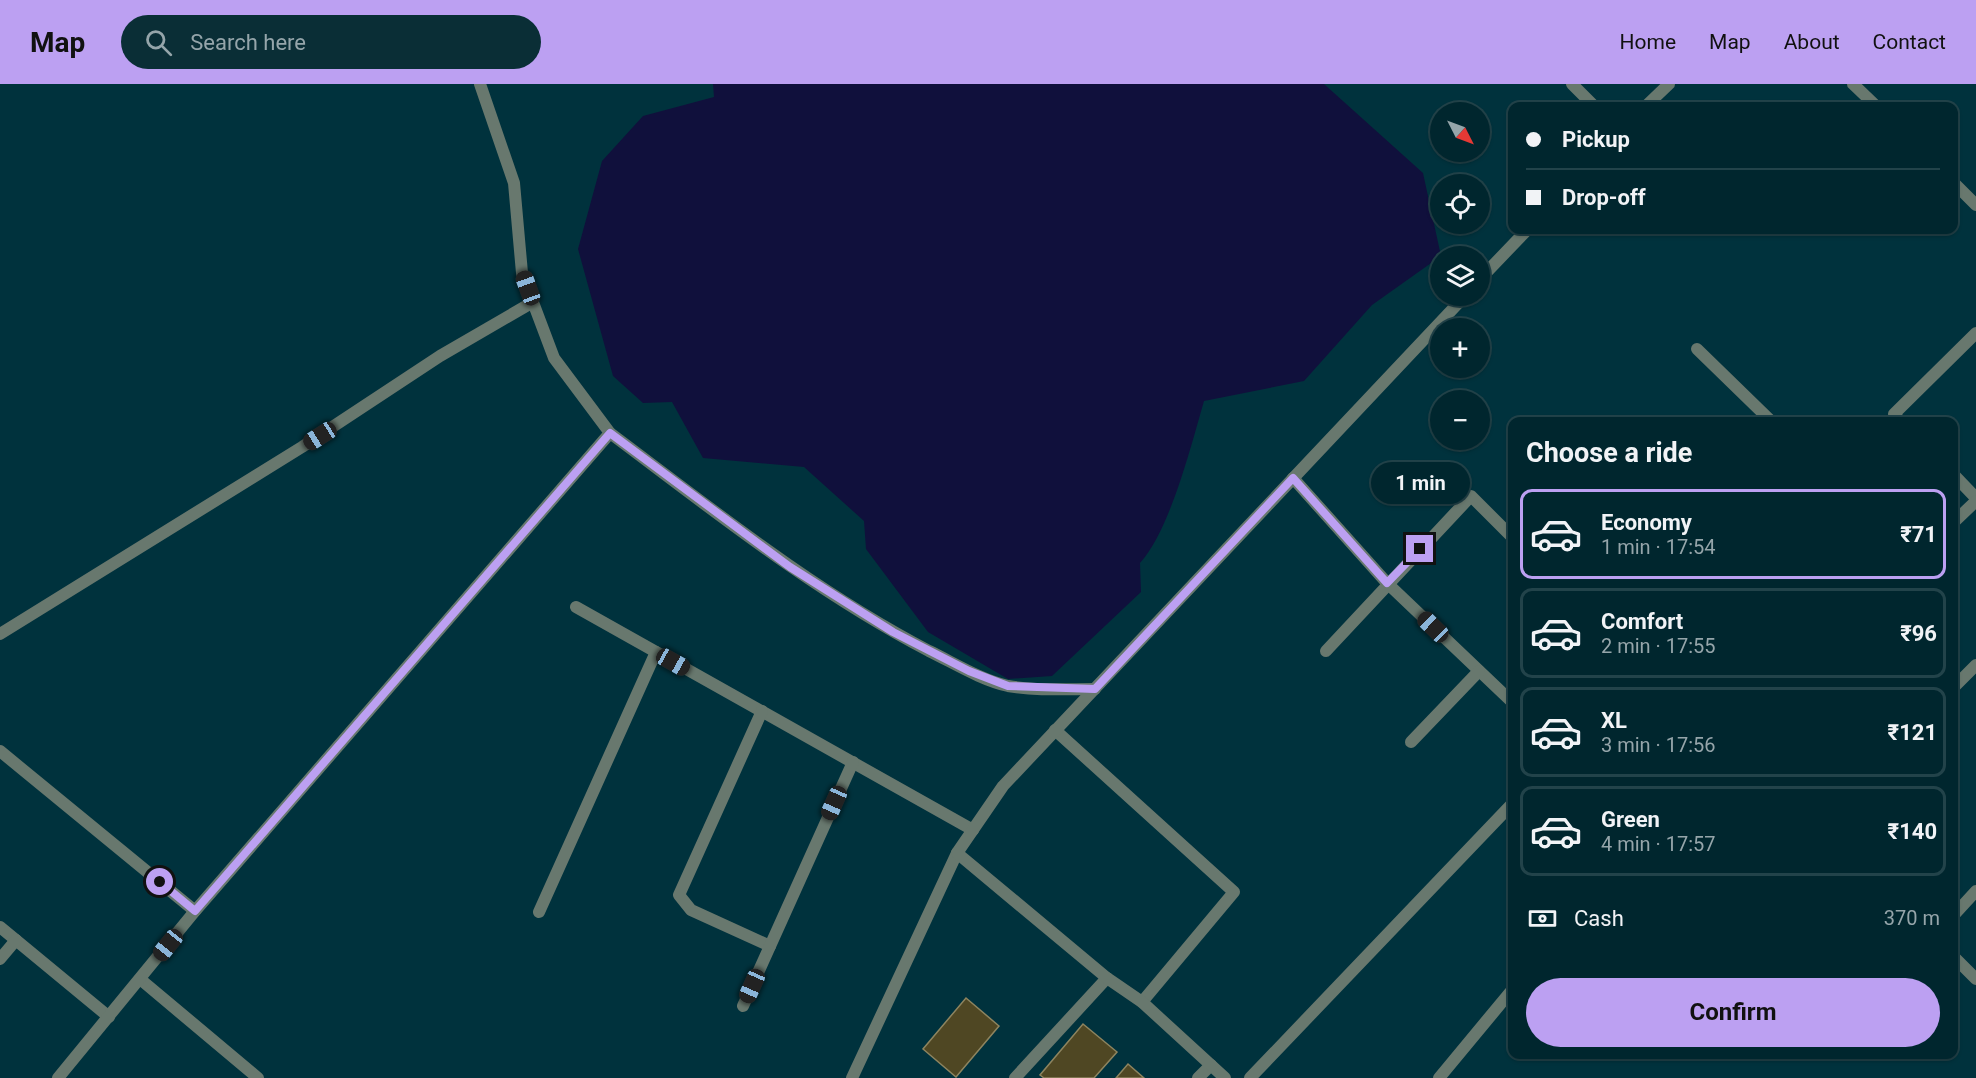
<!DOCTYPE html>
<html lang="en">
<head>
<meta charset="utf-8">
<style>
	body { margin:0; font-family:Roboto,sans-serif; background:#0a2e36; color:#f1f3f6; height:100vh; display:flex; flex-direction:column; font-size:22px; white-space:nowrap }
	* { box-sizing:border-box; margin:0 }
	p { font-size:20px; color:#95a5aa }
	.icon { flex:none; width:33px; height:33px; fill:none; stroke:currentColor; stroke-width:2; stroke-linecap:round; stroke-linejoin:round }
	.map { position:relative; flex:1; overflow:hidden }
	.sheet { position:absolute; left:1508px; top:333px; width:450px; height:642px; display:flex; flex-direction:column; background:#00262e; border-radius:12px; box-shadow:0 2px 4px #0004,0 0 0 2px #22434a }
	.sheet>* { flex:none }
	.top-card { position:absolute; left:1508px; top:18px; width:450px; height:132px; border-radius:12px; box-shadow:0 2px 4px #0004,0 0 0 2px #22434a; display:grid; align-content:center; height:132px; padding:0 18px; background:#00262e }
	.needle { width:39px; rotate:132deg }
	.fabs { position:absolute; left:1430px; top:18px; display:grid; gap:12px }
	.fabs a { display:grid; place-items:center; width:60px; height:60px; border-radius:50%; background:#00262e; box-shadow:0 2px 4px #0004,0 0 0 2px #22434a; font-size:30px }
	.end { position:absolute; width:27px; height:27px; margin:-14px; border:8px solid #bca0f2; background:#111; box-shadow:0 0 0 3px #111 }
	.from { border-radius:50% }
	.bubble { position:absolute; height:42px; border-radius:21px; background:#00262e; box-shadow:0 2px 4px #0004,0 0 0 2px #22434a; font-size:20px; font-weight:700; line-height:42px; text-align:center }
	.car { position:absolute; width:18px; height:36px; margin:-18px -9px; border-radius:8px; box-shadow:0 0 4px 2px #0007; background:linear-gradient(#222 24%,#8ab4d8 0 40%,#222 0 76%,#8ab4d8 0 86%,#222 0) }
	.top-card b { display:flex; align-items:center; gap:21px; height:57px; font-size:22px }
	.top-card b+b { border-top:2px solid #22434a }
	.top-card i { width:15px; height:15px; background:#f1f3f6 }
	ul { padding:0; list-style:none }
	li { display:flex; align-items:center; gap:18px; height:90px; margin:0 12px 9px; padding:0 6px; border:3px solid #22434a; border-radius:12px }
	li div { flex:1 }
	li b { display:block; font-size:22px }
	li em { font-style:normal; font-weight:700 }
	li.current { border-color:#bca0f2 }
	li>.icon { width:54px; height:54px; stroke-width:1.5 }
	h2 { padding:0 18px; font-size:27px; line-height:72px }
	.pay { display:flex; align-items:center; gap:15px; height:66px; padding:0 18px; font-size:22px }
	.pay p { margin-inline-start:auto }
	.action { display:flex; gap:12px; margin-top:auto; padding:12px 18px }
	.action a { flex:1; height:69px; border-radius:36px; background:#bca0f2; color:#111; font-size:24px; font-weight:700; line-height:69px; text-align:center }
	header { display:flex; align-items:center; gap:36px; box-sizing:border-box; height:84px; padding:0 30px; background:#bca0f2; color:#111 }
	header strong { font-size:28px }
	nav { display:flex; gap:33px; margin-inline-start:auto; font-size:21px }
	.search { width:420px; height:54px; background:#0a2e36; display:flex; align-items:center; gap:15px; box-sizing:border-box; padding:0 21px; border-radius:33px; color:#95a5aa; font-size:22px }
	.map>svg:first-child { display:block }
</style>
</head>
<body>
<header>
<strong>Map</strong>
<div class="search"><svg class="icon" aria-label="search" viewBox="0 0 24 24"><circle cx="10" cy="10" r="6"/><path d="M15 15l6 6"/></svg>Search here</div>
<nav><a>Home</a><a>Map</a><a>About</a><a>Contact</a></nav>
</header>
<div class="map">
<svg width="1976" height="994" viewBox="0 0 1976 994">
	<rect width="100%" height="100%" fill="#00323d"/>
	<path fill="#10103c" d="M713 0H1324L1423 89 1441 172 1372 221 1304 297 1204 317C1191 362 1170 446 1140 479L1141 508 1052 592 1008 595 928 548 866 465 864 437 804 383 703 374 672 318 643 319 613 292 578 165 602 77 643 32 714 13Z"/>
	<g fill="#4f4723" stroke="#8d845f" stroke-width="1.5">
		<path d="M966 914 999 942 956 993 923 965Z"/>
		<path d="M1083 940 1117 968 1094 994H1044L1040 991Z"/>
		<path d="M1128 980 1144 994H1116Z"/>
	</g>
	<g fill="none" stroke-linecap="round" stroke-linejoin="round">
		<g stroke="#68786e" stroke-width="12">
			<path d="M1572 0 1594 22"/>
			<path d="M1853 0 1876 22"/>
			<path d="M1646 22 1669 0"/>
			<path d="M1953 98 1976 121"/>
			<path d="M1479 196 1527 146"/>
			<path d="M1697 265 1772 338"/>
			<path d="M1901 338 1894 330 1976 249"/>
			<path d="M610 349C713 426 814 507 929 567 954 579 981 596 1008 602 1036 607 1067 605 1095 605"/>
			<path d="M1953 390 1976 414"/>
			<path d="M1293 394 1387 499 1512 618"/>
			<path d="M1953 439 1976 417"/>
			<path d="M576 523 973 746"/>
			<path d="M0 550 302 363 440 272 533 218"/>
			<path d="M1326 567 1471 412 1512 453"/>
			<path d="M1953 604 1976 581"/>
			<path d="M762 627 679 811 691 826 770 862"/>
			<path d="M1055 646 1234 808 1142 918"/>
			<path d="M1411 658 1479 587"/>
			<path d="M0 667 195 827"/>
			<path d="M539 828 656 568"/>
			<path d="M1953 832 1976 807"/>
			<path d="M0 843 109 933"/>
			<path d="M1953 872 1976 895"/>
			<path d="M0 875 16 856"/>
			<path d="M140 895 258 994"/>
			<path d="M743 922 853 678"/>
			<path d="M58 994 195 827 610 349 554 274 522 189 514 99 480 0"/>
			<path d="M852 994 957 769"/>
			<path d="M1015 994 1107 894"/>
			<path d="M1198 994 1211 981"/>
			<path d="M1225 994 1142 918 1107 894 957 769 1003 702 1465 212"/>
			<path d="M1250 994 1512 720"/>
			<path d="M1439 994 1512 906"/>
		</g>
	</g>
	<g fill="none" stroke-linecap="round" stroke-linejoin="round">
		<path stroke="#bca0f2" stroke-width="8" d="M160 798 195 827 610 349 790 483 893 548 969 587 1008 602 1095 605 1293 394 1387 499 1420 465"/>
	</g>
</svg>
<div class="fabs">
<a><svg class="needle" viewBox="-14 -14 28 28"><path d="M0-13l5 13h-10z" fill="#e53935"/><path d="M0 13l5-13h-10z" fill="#95a5aa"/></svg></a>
<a><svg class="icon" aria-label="locate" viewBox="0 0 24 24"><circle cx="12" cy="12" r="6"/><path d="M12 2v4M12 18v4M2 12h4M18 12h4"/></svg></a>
<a><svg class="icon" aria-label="layers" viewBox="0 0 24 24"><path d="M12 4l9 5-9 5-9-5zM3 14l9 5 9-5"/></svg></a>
<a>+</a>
<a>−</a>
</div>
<i class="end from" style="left:160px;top:798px"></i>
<i class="end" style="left:1420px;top:465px"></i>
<div class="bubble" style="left:1371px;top:378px;width:99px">1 min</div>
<i class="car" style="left:528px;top:204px;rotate:340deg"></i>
<i class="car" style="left:320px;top:352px;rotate:238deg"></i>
<i class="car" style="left:1433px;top:543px;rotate:314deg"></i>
<i class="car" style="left:673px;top:578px;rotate:119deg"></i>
<i class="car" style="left:834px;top:719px;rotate:204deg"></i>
<i class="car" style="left:168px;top:861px;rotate:219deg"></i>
<i class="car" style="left:752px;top:902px;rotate:204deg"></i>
<div class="top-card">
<b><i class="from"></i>Pickup</b>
<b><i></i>Drop-off</b>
</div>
<section class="sheet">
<h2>Choose a ride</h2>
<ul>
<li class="current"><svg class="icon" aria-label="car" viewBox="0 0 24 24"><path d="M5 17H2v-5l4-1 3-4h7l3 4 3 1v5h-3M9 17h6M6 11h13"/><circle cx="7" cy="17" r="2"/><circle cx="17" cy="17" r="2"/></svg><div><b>Economy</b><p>1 min · 17:54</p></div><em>₹71</em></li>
<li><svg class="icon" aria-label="car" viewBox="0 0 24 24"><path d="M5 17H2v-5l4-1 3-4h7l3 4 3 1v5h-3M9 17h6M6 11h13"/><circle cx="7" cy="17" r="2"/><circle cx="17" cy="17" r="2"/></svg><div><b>Comfort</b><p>2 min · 17:55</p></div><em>₹96</em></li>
<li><svg class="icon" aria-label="car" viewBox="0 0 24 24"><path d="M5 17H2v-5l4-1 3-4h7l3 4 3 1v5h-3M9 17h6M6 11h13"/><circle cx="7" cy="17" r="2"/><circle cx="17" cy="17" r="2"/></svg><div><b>XL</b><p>3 min · 17:56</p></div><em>₹121</em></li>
<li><svg class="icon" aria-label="car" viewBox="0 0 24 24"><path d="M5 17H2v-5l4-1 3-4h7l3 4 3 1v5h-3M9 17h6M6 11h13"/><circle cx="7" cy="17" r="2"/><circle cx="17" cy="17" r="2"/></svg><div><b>Green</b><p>4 min · 17:57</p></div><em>₹140</em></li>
</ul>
<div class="pay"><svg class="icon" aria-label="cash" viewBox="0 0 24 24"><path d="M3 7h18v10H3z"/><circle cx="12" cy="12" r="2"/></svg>Cash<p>370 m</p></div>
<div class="action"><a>Confirm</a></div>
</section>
</div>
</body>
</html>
